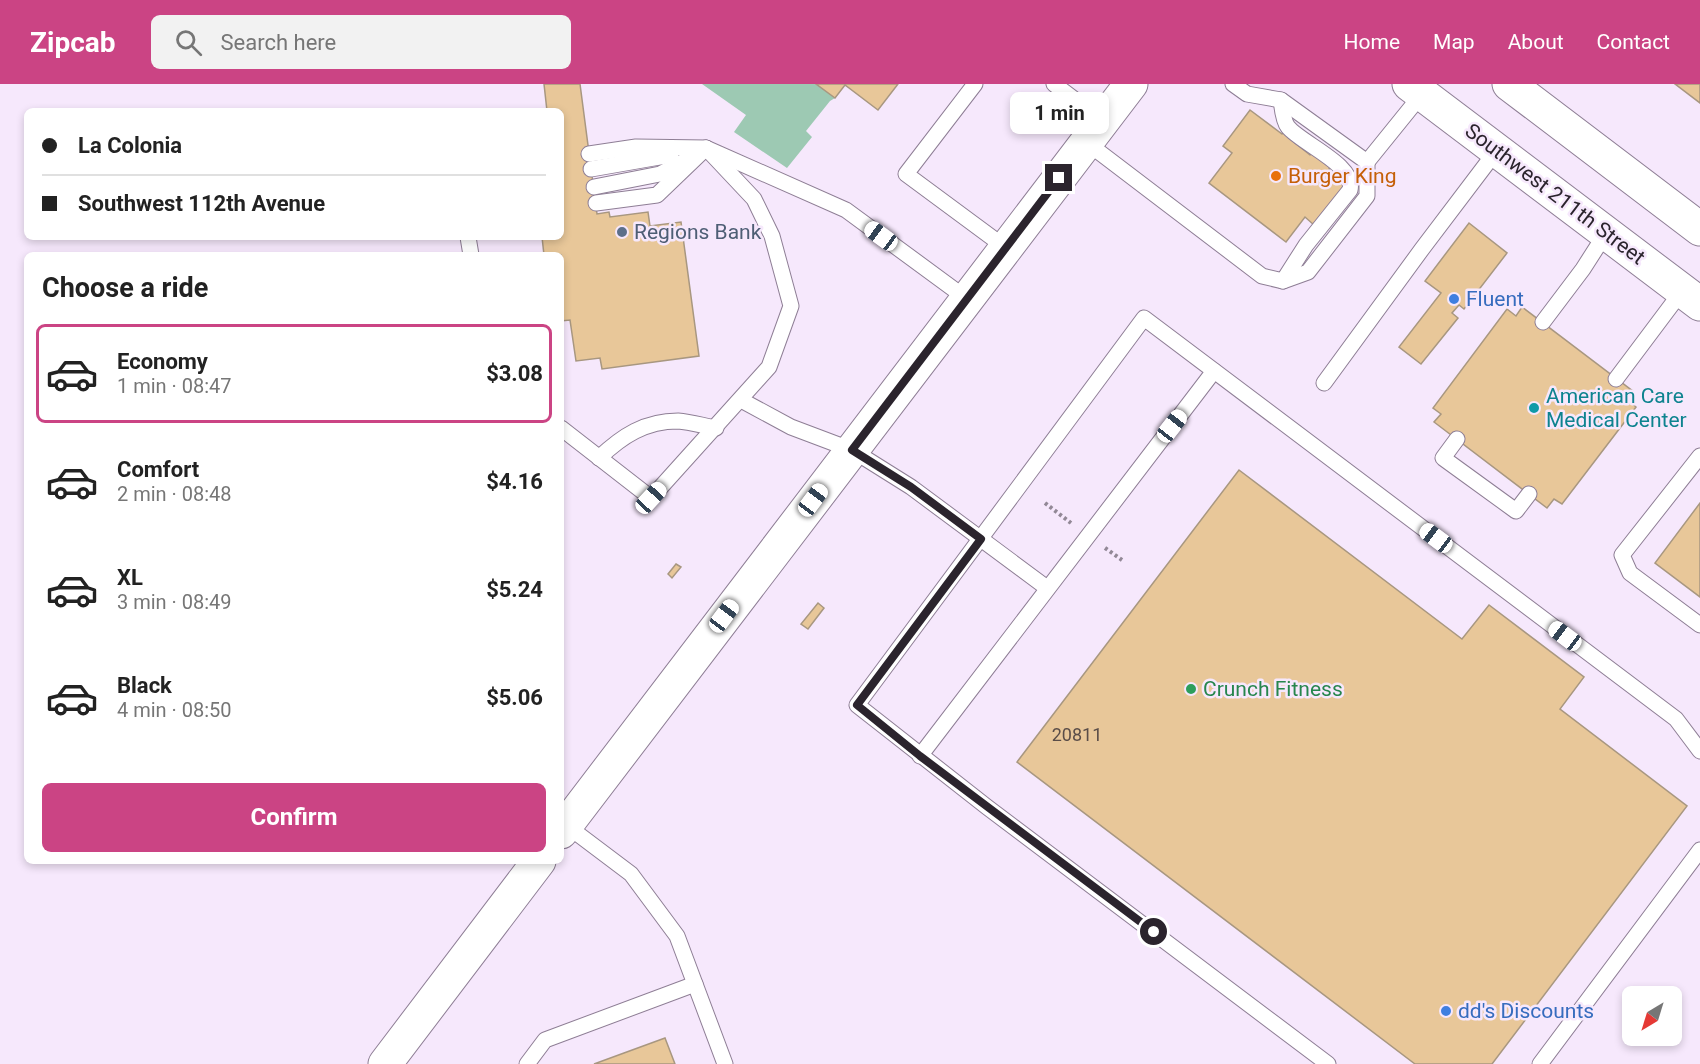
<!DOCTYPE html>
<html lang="en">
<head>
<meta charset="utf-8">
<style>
	body { margin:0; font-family:Roboto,sans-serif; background:#f2f2f2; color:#222; height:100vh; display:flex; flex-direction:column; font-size:22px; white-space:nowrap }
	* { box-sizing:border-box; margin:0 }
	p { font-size:20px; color:#767676 }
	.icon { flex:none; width:33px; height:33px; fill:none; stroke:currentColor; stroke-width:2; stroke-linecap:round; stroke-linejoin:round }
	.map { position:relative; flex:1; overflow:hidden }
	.details { position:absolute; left:24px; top:168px; width:540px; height:612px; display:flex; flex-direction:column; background:#fff; border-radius:9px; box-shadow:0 3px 9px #0003 }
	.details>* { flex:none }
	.guide { position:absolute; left:24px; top:24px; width:540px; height:132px; border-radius:9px; box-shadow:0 3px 9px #0003; display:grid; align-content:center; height:132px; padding:0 18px; background:#fff }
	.needle { width:39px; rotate:218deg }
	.tools { position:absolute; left:1622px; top:902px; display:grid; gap:12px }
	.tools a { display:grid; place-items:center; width:60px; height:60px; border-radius:9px; background:#fff; box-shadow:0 3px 9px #0003; font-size:30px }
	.end { position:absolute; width:27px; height:27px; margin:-14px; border:8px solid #2b242d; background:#fff; box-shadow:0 0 0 3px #fff }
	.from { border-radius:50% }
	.bubble { position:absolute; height:42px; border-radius:9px; background:#fff; box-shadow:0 3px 9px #0003; font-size:20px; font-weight:700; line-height:42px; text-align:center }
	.car { position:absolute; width:18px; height:36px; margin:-18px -9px; border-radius:8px; box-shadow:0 0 4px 2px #0007; background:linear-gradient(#fff 24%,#345 0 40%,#fff 0 76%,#345 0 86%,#fff 0) }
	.guide b { display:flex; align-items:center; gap:21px; height:57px; font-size:22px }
	.guide b+b { border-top:2px solid #e0e0e0 }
	.guide i { width:15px; height:15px; background:#222 }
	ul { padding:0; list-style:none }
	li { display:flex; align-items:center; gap:18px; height:99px; margin:0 12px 9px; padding:0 6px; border:3px solid transparent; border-radius:9px }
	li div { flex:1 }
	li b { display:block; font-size:22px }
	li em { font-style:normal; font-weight:700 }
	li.on { border-color:#cb4484 }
	li>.icon { width:54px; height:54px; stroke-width:1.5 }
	h2 { padding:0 18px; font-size:27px; line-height:72px }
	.button { display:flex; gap:12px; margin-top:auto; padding:12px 18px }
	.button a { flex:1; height:69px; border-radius:9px; background:#cb4484; color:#fff; font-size:24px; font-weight:700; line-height:69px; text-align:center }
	header { display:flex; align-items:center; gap:36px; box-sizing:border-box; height:84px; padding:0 30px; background:#cb4484; color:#fff }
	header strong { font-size:28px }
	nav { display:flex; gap:33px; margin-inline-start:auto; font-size:21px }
	.search { width:420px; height:54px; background:#f2f2f2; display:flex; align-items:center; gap:15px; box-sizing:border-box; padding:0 21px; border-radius:9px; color:#767676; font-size:22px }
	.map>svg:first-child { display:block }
</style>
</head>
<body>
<header>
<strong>Zipcab</strong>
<div class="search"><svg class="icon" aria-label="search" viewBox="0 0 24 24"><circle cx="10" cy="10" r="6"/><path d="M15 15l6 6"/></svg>Search here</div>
<nav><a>Home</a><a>Map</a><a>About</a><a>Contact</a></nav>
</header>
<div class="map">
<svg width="1700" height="980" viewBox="0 0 1700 980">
	<rect width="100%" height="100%" fill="#f6e8fc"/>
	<path fill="#9dc9b3" d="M702 0H816L835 14 830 17 806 47 812 53 787 84 734 48 746 31Z"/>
	<g fill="#e8c799" stroke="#a89780" stroke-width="1.5">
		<path d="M544 0H580L597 130 609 128 610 133 648 128 650 142 681 138 699 272 602 285 600 274 576 277 570 236 561 237V171H544L542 153H561L562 131 561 27H547Z"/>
		<path d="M816 0H898L878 26 845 1 835 14Z"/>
		<path d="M1675 0H1700V19Z"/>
		<path d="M1250 26 1282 50 1285 46 1298 56 1295 59 1310 71 1313 66 1333 81 1329 85 1347 99 1314 141 1305 133 1286 158 1209 99 1232 69 1223 62Z"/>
		<path d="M1469 139 1507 169 1464 225 1459 221 1452 229 1458 234 1421 280 1399 263 1441 209 1425 197Z"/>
		<path d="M1522 223 1634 308 1628 316 1636 323 1562 420 1554 415 1547 424 1434 338 1441 330 1433 324 1507 225 1516 232Z"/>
		<path d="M1239 386 1462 555 1489 521 1584 593 1560 625 1687 722 1492 980H1415L1017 678Z"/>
		<path d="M1700 419V513L1655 479Z"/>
		<path d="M676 480 681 483 672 494 668 490Z"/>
		<path d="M818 519 824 524 808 545 801 540Z"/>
		<path d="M665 954 675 980H594L624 969Z"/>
	</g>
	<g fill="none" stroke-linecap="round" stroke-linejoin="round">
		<defs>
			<g id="lane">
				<path d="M975 0 906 90 1006 164"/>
				<path d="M1054 0 1103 37"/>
				<path d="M1281 16C1282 23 1283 37 1288 43 1302 60 1356 81 1350 106L1306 161 1283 197"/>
				<path d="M1086 58 1262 192 1283 197 1308 188 1367 112V78L1281 16 1247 10 1233 0"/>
				<path d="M589 70 636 63 706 64 846 126 967 215"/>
				<path d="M1367 78 1422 10"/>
				<path d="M591 85 671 71"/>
				<path d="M594 103 660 90 688 75"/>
				<path d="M596 119 657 111 706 64"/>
				<path d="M468 153 471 171"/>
				<path d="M1543 238 1583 185 1606 149"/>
				<path d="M1616 295 1682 207"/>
				<path d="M1324 299 1422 165 1497 66"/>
				<path d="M741 316 791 343 852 366 911 403 1047 504"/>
				<path d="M561 344 651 414 769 283 791 222 772 152 754 115 706 64"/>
				<path d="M1457 355 1443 374 1516 427 1529 410"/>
				<path d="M1700 372 1622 471 1630 489 1700 541"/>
				<path d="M599 374C622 352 645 337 678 337 691 338 704 342 716 344"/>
				<path d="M920 672 1214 287"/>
				<path d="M566 741 631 790 677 852 725 980"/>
				<path d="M527 980 545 956 695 900"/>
				<path d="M1328 980 987 723 857 621 1144 234 1676 635 1700 667"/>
				<path d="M1540 980 1700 766"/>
			</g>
			<g id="secondary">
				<path d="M1409 0 1700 220"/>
				<path d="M1509 0 1700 145"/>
				<path d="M561 748 1131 0"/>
				<path d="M385 980 539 777"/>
			</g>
		</defs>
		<use href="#lane" stroke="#8e7e95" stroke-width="17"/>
		<use href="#secondary" stroke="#8e7e95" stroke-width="35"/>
		<g stroke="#928896" stroke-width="4" stroke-dasharray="3 3" stroke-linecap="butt">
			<path d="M1045 419 1071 439"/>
			<path d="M1105 464 1122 476"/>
		</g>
		<use href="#lane" stroke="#fff" stroke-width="15"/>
		<use href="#secondary" stroke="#fff" stroke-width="33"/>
	</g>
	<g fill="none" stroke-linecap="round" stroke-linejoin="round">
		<path stroke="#2b242d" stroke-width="8" d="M1059 94 852 366 911 403 981 455 857 621 920 672 1154 848"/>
	</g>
	<circle fill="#e8710a" stroke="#f6e8fc" stroke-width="2" cx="1276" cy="92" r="6"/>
	<circle fill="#5c6f8a" stroke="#f6e8fc" stroke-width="2" cx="622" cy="148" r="6"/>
	<g fill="#3f7fe0" stroke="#f6e8fc" stroke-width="2">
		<circle cx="1454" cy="215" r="6"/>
		<circle cx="1446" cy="927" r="6"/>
	</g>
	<circle fill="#0f9aa8" stroke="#f6e8fc" stroke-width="2" cx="1534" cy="324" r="6"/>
	<circle fill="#2e9e5b" stroke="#f6e8fc" stroke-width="2" cx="1191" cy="605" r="6"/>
	<g text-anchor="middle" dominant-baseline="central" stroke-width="5" stroke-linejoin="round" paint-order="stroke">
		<g font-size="18" fill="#5a4d48">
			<text x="1077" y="650">20811</text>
		</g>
		<g font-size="21" fill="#c56008" stroke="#f6e8fc" text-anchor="start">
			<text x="1288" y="92">Burger King</text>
		</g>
		<g font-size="21" fill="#2b242d" stroke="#f6e8fc">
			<text transform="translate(1555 110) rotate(37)">Southwest 211th Street</text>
		</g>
		<g font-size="21" fill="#4e5e75" stroke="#f6e8fc" text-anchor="start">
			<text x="634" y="148">Regions Bank</text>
		</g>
		<g font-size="21" fill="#366cbe" stroke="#f6e8fc" text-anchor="start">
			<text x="1466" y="215">Fluent</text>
			<text x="1458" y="927">dd's Discounts</text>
		</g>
		<g font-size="21" fill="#0d838f" stroke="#f6e8fc" text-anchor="start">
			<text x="1546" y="312">American Care<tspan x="1546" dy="24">Medical Center</tspan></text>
		</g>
		<g font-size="21" fill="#27864d" stroke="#f6e8fc" text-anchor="start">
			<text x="1203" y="605">Crunch Fitness</text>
		</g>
	</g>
</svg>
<div class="tools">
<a><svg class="needle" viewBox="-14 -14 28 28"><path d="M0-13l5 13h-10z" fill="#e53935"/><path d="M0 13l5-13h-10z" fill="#767676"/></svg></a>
</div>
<i class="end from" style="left:1154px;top:848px"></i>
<i class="end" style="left:1059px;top:94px"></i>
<div class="bubble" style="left:1010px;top:8px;width:99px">1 min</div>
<i class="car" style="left:881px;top:152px;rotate:306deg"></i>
<i class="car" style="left:1172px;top:342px;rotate:38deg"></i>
<i class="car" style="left:651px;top:414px;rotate:43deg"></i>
<i class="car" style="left:813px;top:416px;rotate:37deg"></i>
<i class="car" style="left:1436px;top:454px;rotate:307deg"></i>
<i class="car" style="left:724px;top:532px;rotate:37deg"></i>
<i class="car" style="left:1565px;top:552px;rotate:307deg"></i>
<div class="guide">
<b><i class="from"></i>La Colonia</b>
<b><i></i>Southwest 112th Avenue</b>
</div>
<section class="details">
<h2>Choose a ride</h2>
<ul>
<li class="on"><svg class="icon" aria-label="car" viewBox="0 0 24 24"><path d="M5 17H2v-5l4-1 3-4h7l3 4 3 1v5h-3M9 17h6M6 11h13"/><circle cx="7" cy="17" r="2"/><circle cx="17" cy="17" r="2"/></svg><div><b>Economy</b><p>1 min · 08:47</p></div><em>$3.08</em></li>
<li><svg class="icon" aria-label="car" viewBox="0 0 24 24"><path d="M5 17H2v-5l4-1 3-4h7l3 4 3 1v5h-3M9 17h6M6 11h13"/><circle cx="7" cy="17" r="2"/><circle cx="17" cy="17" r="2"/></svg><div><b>Comfort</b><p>2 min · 08:48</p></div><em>$4.16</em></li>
<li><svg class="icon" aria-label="car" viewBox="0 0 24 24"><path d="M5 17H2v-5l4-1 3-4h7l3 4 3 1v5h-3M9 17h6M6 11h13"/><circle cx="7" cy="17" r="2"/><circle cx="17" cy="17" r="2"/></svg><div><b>XL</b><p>3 min · 08:49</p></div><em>$5.24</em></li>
<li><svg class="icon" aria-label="car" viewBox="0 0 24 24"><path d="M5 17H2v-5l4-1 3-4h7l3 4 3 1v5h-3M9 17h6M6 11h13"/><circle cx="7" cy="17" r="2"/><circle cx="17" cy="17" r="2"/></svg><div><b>Black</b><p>4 min · 08:50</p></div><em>$5.06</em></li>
</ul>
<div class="button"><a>Confirm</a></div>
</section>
</div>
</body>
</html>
